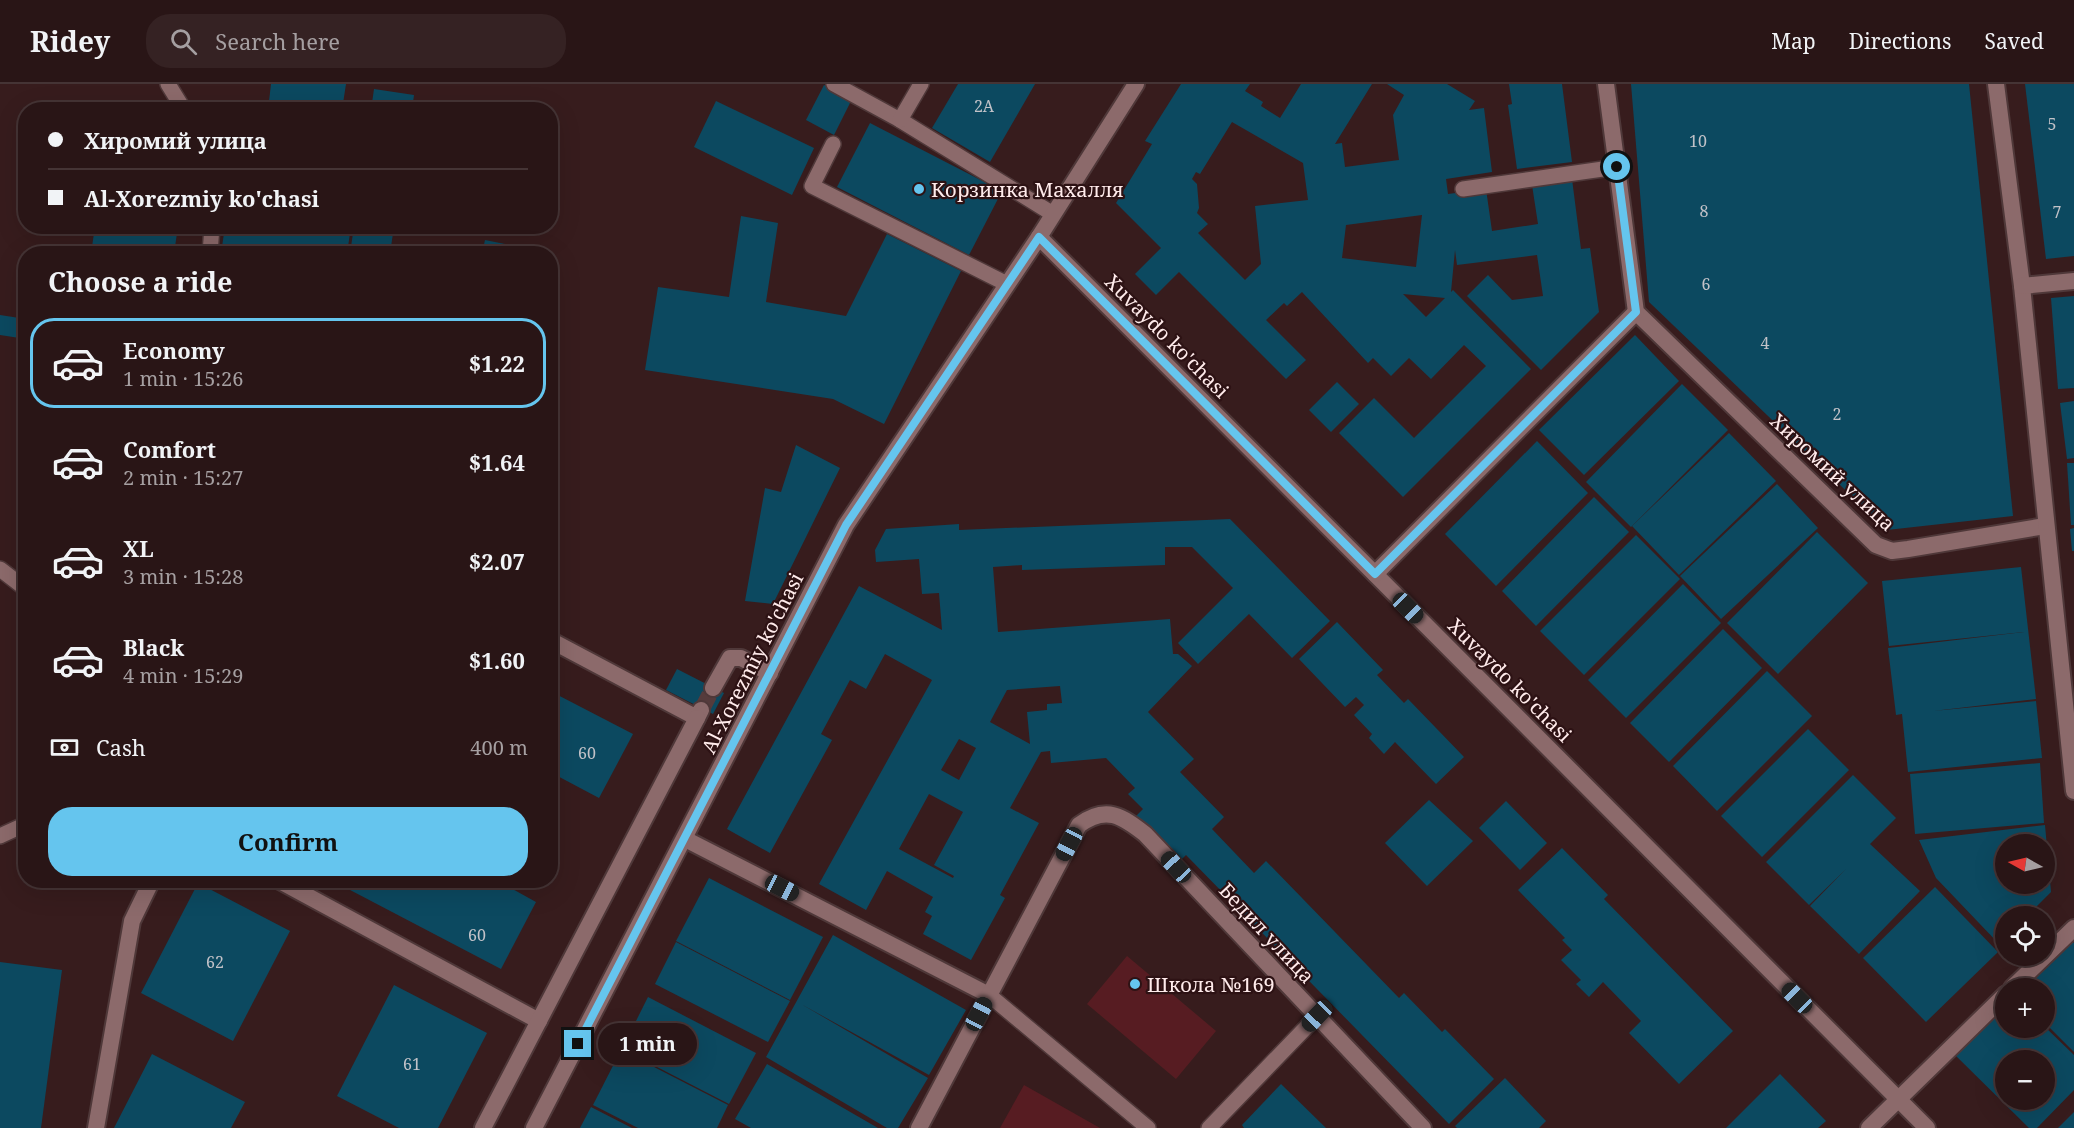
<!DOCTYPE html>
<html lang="en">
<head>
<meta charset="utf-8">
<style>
	body { margin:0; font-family:"Noto Serif",serif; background:#352223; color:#f1f3f6; height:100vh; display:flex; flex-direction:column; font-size:22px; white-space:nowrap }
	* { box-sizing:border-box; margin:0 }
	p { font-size:20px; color:#a59fa1 }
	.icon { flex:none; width:33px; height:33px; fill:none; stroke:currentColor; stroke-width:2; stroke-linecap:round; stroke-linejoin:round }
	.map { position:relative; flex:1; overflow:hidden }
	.side { position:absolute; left:18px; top:162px; width:540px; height:642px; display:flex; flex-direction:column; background:#291516; border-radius:24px; box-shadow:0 6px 24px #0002,0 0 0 2px #453435 }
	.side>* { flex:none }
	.guide { position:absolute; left:18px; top:18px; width:540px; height:132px; border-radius:24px; box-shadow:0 6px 24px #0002,0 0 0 2px #453435; display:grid; align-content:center; height:132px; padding:0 30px; background:#291516 }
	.needle { width:39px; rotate:278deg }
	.buttons { position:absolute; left:1995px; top:750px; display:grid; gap:12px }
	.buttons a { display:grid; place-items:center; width:60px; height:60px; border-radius:50%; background:#291516; box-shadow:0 6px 24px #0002,0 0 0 2px #453435; font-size:30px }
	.end { position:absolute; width:27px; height:27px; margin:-14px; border:8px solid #65c5ee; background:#111; box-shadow:0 0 0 3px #111 }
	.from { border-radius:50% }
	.bubble { position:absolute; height:42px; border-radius:21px; background:#291516; box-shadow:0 6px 24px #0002,0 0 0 2px #453435; font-size:20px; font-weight:700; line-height:42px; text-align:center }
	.car { position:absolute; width:18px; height:36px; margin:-18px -9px; border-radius:8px; box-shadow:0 0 4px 2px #0007; background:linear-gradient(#222 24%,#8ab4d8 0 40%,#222 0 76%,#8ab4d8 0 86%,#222 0) }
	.guide b { display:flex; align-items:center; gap:21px; height:57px; font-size:22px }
	.guide b+b { border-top:2px solid #453435 }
	.guide i { width:15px; height:15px; background:#f1f3f6 }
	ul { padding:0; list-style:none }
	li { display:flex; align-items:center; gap:18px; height:90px; margin:0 12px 9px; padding:0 18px; border:3px solid transparent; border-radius:24px }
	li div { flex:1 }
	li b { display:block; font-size:22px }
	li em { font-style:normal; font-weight:700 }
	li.current { border-color:#65c5ee }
	li>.icon { width:54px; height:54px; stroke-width:1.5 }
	h2 { padding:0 30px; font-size:27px; line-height:72px }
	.pay { display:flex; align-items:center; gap:15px; height:66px; padding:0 30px; font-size:22px }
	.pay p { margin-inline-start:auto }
	.button { display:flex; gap:12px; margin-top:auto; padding:12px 30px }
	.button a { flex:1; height:69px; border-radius:24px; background:#65c5ee; color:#111; font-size:24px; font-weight:700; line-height:69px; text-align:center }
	header { display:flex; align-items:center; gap:36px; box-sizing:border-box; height:84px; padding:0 30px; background:#291516; border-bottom:2px solid #453435 }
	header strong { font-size:28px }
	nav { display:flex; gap:33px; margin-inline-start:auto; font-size:21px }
	.search { width:420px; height:54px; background:#352223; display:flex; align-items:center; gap:15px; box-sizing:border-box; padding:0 21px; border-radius:24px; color:#a59fa1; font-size:22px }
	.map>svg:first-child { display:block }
</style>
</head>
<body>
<header>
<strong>Ridey</strong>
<div class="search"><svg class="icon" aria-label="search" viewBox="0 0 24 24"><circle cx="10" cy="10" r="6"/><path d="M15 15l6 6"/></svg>Search here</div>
<nav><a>Map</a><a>Directions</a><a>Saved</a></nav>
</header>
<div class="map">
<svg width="2074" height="1044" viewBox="0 0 2074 1044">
	<rect width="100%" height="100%" fill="#371c1d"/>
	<g fill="#571c22">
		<path d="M1127 872 1216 947 1176 995 1087 920Z"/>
		<path d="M1024 1001 1100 1044H1000Z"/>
	</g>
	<g fill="#0c4960" fill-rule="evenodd">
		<path d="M271 0H346L342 26H268Z"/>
		<path d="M958 0H1035L990 78 932 44Z"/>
		<path d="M1181 0H1250L1245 7 1263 18 1261 22 1280 34 1301 0H1372L1335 60 1342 59 1345 83 1399 76 1393 31 1404 11 1387 0H1447L1475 17 1469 26 1484 24 1492 88 1446 95 1448 110 1486 105 1492 147 1538 140 1532 101 1572 95 1581 165 1590 164 1599 228 1541 286 1467 212 1488 191 1512 216 1543 212 1537 171 1457 181 1455 166 1451 208 1453 206 1531 285 1403 413 1339 349 1374 314 1414 354 1486 282 1464 261 1431 295 1409 274 1391 292 1373 274 1368 279 1302 208 1287 222 1284 219 1266 236 1306 276 1286 295 1179 188 1156 211 1135 190 1161 164 1116 119 1152 60 1145 57ZM1232 38 1303 79 1308 116 1255 122 1261 180 1245 196 1198 149 1208 140 1197 129 1199 124 1197 100 1192 95 1196 88 1200 90ZM1422 131 1416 183 1342 174 1346 141ZM1403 210 1445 214 1426 233Z"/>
		<path d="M1509 0H1562L1572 78 1517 85 1508 21 1512 20Z"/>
		<path d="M1631 0H1969L2013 432 1887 446 1649 218Z"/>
		<path d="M2025 0H2074V172L2046 175Z"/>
		<path d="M824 1 852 15 834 51 806 36Z"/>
		<path d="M374 5 414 11 412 26H371Z"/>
		<path d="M716 17 814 64 792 111 694 63Z"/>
		<path d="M870 39 1002 107 969 171 837 103Z"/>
		<path d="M741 132 778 139 766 218 846 232 887 150 961 187 884 340 833 315 645 286 658 203 729 213Z"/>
		<path d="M95 142H178L174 170H91Z"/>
		<path d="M225 142H351L347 170H264L222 163Z"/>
		<path d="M354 142H394L390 170H350Z"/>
		<path d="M485 156 510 161 509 170H482Z"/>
		<path d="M430 162 460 167V170H429Z"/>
		<path d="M2074 212V304L2058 305 2051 214Z"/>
		<path d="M0 231 26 235V255L0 251Z"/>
		<path d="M1635 251 1679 297 1584 391 1539 346Z"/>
		<path d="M1337 298 1359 320 1331 348 1309 326Z"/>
		<path d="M1682 300 1728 346 1631 443 1586 398Z"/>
		<path d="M2074 317V374L2067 375 2060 319Z"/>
		<path d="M1729 349 1776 397 1679 491 1632 442Z"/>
		<path d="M1537 357 1588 409 1496 502 1445 450Z"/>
		<path d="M796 361 840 384 773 520 745 517 765 404 781 408Z"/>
		<path d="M2067 379H2074V441H2071Z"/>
		<path d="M1777 400 1818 444 1721 535 1680 492Z"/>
		<path d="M1594 413 1629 448 1536 542 1502 507Z"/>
		<path d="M1230 435 1330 537 1292 574 1249 530 1198 580 1178 559 1233 504 1192 463H1165V481L1022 486V481L993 483 998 548 1170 535 1173 570H1178L1192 582 1148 628 1194 675 1180 688 1224 733 1212 745 1254 789 1266 777 1399 914 1404 909 1442 948 1445 945 1494 995 1449 1040 1186 771 1178 779 1134 734 1143 725 1128 710 1135 704 1106 674 1051 679 1050 667 1041 668 1010 724 1039 739 1000 811 1005 814 971 876 923 850 932 832 925 828 933 813 887 787 866 826 819 800 932 596 885 570 866 605 850 596 821 650 832 656 770 769 727 745 859 502 942 546 939 509 922 510 919 475 876 478 875 466 886 445 959 440V446ZM1060 602 1062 619 1047 620V626L1027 628 1030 660 990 638 1007 606ZM959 655 976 664 959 696 941 686ZM929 710 963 728 934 781 954 792 953 794 899 765Z"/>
		<path d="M2074 444V467H2072L2070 445Z"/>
		<path d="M1817 448 1868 499 1778 590 1727 539Z"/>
		<path d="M1636 451 1680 495 1584 591 1540 547Z"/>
		<path d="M2021 483 2036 615 1933 627 2036 617 2042 674 1908 688 1902 630 1896 631 1888 564 2024 548 1889 562 1882 497Z"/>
		<path d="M1683 500 1721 539 1626 634 1588 596Z"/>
		<path d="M1337 538 1383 586 1377 591 1404 619 1408 615 1464 673 1436 700 1395 658 1384 670 1369 654 1372 650 1354 631 1364 621 1356 613 1345 623 1299 575Z"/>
		<path d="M1723 545 1762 584 1669 678 1630 639Z"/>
		<path d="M677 585 724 609 713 630 666 606Z"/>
		<path d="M1767 587 1812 632 1717 727 1673 682Z"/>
		<path d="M550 607 633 650 599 714 550 688Z"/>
		<path d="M1808 645 1849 686 1762 773 1721 732Z"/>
		<path d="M2040 679 2044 739 1915 750 1910 690Z"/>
		<path d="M1853 691 1896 734 1870 760 1920 807 1859 870 1810 822 1846 785 1809 821 1766 778Z"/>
		<path d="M550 715 559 720 550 737Z"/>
		<path d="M1429 716 1473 757 1427 802 1385 759Z"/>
		<path d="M1506 717 1547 759 1520 786 1479 744Z"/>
		<path d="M2045 741 2051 808 2027 832H2006V856L2000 861 1936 794 1919 756ZM2006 760H2044V800H2006Z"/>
		<path d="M1562 764 1608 811 1604 815 1733 947 1679 1000 1629 949 1641 937 1603 898 1589 913 1576 900 1581 896 1561 876 1572 866 1562 856 1565 854 1518 806Z"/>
		<path d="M709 794 823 853 790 916 676 857Z"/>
		<path d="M331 796H496L536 818 501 885Z"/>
		<path d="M198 799 290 847 233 957 141 909Z"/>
		<path d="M1935 803 1998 868 1926 938 1863 874Z"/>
		<path d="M833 851 966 926 929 991 801 920 928 994 898 1044H887L766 973Z"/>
		<path d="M2069 854 2074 859V968L2044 938V904H2018Z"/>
		<path d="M676 858 790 917 768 958 655 900Z"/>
		<path d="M0 878 62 886 41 1044H0Z"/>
		<path d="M394 901 487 949 438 1044H399L337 1012Z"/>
		<path d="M648 913 756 969 729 1020 622 965Z"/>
		<path d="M2006 916V944L2044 942 2074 971V1006L2037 1044H2029L1953 969ZM2006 976H2044V1016H2006Z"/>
		<path d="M621 966 728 1021 717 1044H638L593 1021Z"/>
		<path d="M152 970 245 1018 231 1044H114Z"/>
		<path d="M767 980 878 1044H751L735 1035Z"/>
		<path d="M1780 990 1826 1037 1818 1044H1726Z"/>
		<path d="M1505 994 1546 1037 1539 1044H1457L1455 1042Z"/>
		<path d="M1281 1000 1326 1044H1244L1242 1041Z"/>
		<path d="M591 1023 632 1044H580Z"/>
		<path d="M2074 1028V1044H2058Z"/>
	</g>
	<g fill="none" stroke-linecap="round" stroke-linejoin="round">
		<path stroke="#553b3c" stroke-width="16" stroke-dasharray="16 8" stroke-linecap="butt" d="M702 625 713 604"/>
		<defs>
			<g id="service">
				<path d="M168 0 184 26"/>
				<path d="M834 0 900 36 1053 130"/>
				<path d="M900 36 921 0"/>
				<path d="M833 60 812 102 1007 200"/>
				<path d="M1463 105 1617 83"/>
				<path d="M210 170 212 142"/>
				<path d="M0 485 26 505"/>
				<path d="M0 752 26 740"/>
				<path d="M989 911 1148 1044"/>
				<path d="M1209 1044 1317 932"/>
			</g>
			<g id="minor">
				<path d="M1606 0 1636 228 1876 461 1892 467 1908 465 2045 442"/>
				<path d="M1996 0 2022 202 2074 707"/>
				<path d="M1039 153 1927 1044"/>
				<path d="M2022 202 2074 197"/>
				<path d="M1375 490 1636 228"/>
				<path d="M550 556 697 634 701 626"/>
				<path d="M713 604 730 574H741L770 589"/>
				<path d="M685 755 989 911"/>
				<path d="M278 796 539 937"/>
				<path d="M2012 904 2074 844"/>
				<path d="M96 1044 132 837 152 796"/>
				<path d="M483 1044 697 634"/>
				<path d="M534 1044 846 441 1039 153 1136 0"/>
				<path d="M919 1044 1079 741C1106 721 1122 732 1145 750L1423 1044"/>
				<path d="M1869 1044 2006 910"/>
			</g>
		</defs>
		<use href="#service" stroke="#4f3839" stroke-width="18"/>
		<use href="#minor" stroke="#4f3839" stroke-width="20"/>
		<use href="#service" stroke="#8c6a6b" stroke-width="15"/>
		<use href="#minor" stroke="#8c6a6b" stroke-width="16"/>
	</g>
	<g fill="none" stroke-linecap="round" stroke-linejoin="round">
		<path stroke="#65c5ee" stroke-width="8" d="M578 960 846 441 1039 153 1375 490 1636 228 1617 83"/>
	</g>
	<g fill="#65c5ee" stroke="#2d1214" stroke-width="2">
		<circle cx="919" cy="105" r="6"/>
		<circle cx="1135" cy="900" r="6"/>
	</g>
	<g text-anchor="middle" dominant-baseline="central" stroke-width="4.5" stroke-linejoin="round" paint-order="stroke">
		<g font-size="16" fill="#c2c2c8">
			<text x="984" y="22">2А</text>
			<text x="2052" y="40">5</text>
			<text x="1698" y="57">10</text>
			<text x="1704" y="127">8</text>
			<text x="2057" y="128">7</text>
			<text x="1706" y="200">6</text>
			<text x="1765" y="259">4</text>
			<text x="1837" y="330">2</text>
			<text x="587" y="669">60</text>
			<text x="477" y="851">60</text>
			<text x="215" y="878">62</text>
			<text x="412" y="980">61</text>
		</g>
		<g font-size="20" fill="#ffebeb" stroke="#2d1214" text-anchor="start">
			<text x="931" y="105">Корзинка Махалля</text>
			<text x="1147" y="900">Школа №169</text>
		</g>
		<g font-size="20" fill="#ffebeb" stroke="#2d1214">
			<text transform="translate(1167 252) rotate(45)">Xuvaydo ko'chasi</text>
			<text transform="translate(1833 388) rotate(43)">Хиромий улица</text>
			<text transform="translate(752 579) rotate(-63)">Al-Xorezmiy ko'chasi</text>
			<text transform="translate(1510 596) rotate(45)">Xuvaydo ko'chasi</text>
			<text transform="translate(1267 849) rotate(47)">Бедил улица</text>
		</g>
	</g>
</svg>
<div class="buttons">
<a><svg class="needle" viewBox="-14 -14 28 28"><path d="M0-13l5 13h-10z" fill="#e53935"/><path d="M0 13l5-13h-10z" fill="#a59fa1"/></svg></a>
<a><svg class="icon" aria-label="locate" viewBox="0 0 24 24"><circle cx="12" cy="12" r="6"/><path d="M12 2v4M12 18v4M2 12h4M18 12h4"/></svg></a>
<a>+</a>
<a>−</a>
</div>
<i class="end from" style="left:1617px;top:83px"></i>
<i class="end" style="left:578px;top:960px"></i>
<div class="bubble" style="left:598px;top:939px;width:99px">1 min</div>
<i class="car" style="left:1408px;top:524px;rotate:135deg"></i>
<i class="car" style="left:1069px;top:760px;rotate:208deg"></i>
<i class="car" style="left:1176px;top:783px;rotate:317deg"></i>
<i class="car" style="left:782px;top:804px;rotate:117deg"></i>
<i class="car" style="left:1797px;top:914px;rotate:315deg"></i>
<i class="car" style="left:979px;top:930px;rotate:28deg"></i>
<i class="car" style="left:1317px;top:932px;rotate:224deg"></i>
<div class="guide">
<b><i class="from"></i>Хиромий улица</b>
<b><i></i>Al-Xorezmiy ko'chasi</b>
</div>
<section class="side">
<h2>Choose a ride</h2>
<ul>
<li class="current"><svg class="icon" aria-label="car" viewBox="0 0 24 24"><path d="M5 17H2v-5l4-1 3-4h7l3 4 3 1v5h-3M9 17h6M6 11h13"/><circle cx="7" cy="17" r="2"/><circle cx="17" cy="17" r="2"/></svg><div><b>Economy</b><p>1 min · 15:26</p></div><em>$1.22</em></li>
<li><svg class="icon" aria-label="car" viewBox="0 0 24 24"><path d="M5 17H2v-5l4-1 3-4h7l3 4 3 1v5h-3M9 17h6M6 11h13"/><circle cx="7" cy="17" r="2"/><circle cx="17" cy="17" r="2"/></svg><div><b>Comfort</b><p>2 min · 15:27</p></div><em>$1.64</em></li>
<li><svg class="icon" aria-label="car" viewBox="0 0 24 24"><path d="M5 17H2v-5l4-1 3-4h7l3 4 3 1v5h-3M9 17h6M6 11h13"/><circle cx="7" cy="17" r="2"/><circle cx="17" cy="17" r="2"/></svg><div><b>XL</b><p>3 min · 15:28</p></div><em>$2.07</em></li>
<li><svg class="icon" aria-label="car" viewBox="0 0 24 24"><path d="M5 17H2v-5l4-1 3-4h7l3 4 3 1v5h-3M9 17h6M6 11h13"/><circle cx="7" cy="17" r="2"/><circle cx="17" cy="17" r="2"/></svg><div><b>Black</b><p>4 min · 15:29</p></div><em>$1.60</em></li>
</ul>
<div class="pay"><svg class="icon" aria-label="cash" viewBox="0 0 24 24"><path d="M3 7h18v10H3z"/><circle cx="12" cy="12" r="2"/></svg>Cash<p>400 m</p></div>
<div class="button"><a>Confirm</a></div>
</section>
</div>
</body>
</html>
